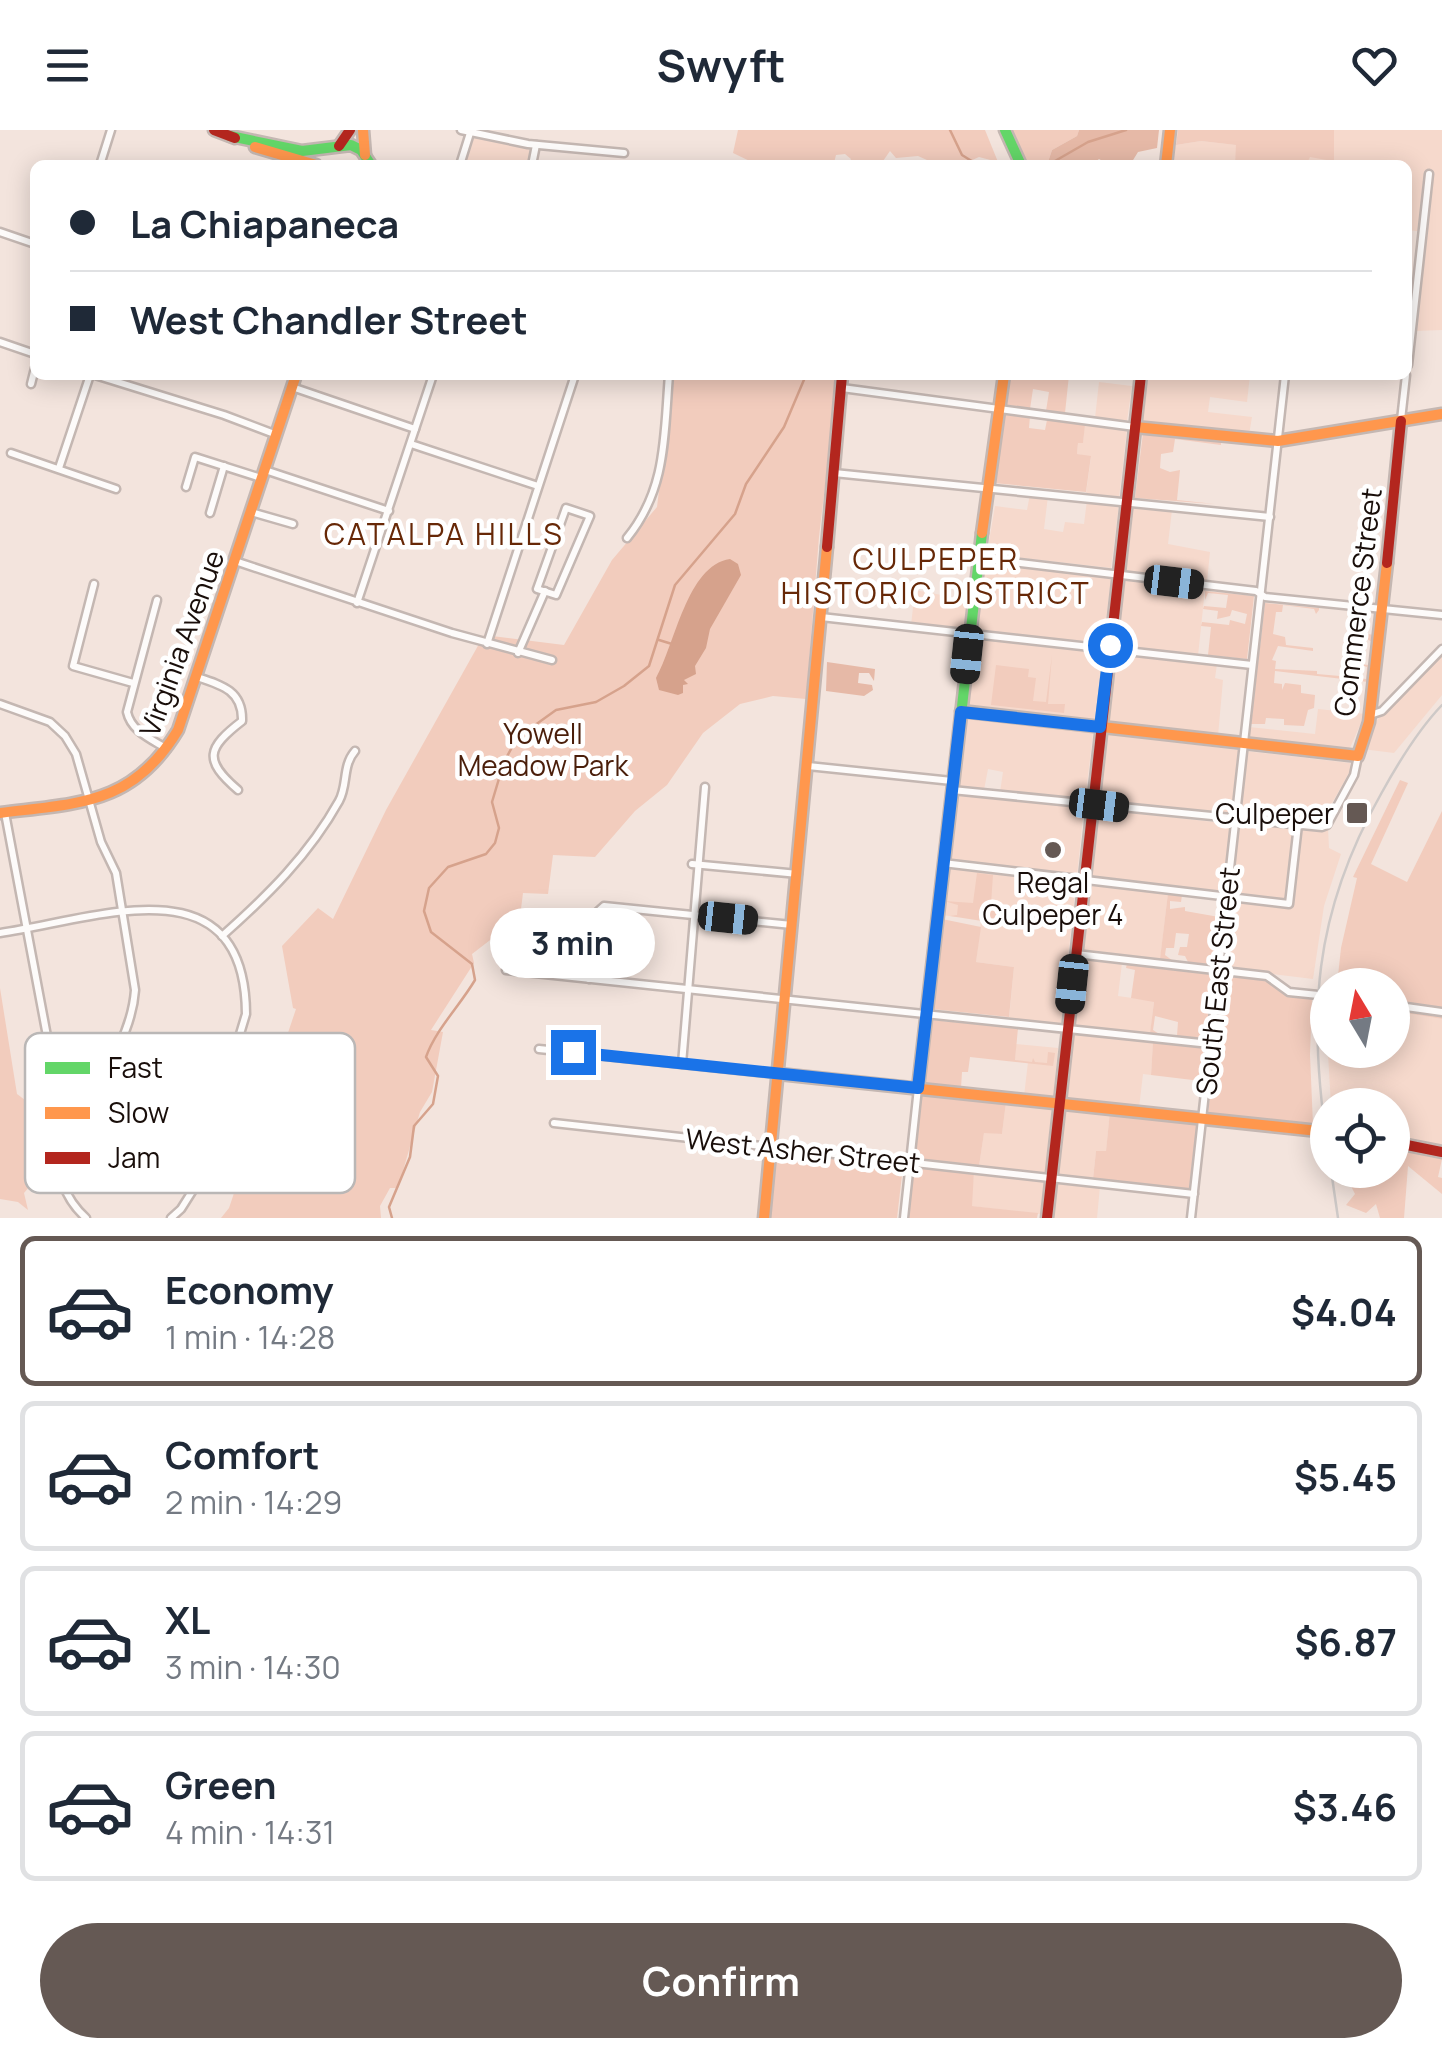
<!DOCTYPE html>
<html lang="en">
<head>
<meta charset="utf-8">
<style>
	body { margin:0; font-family:Manrope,sans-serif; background:#f2f2f3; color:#1f2937; height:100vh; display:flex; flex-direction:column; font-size:38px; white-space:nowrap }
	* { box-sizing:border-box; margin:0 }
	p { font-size:32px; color:#747a83 }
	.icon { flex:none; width:55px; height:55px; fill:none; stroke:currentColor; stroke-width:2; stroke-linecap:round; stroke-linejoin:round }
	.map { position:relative; height:1088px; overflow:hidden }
	.drawer { display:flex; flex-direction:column; background:#fff; flex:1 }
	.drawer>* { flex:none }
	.top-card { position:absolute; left:30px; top:30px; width:1382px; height:220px; border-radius:15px; box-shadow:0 5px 25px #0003; display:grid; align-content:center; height:220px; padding:0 40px; background:#fff }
	.needle { width:65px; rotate:350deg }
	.tools { position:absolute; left:1310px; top:838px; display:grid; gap:20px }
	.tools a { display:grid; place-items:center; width:100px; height:100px; border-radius:50%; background:#fff; box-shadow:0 5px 25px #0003; font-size:50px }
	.end { position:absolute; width:45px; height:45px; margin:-22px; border:12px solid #1a73e8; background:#fff; box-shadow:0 0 0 5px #fff }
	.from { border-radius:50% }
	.bubble { position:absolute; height:70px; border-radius:35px; background:#fff; box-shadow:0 5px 25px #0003; font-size:32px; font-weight:700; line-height:70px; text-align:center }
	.car { position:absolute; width:30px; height:60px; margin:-30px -15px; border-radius:12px; box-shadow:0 0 8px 2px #0007; background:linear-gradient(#222 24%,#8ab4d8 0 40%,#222 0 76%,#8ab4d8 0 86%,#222 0) }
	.top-card b { display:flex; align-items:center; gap:35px; height:95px; font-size:38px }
	.top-card b+b { border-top:2px solid #e0e1e3 }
	.top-card i { width:25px; height:25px; background:#1f2937 }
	ul { padding:18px 0 0; list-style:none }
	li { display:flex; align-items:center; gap:30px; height:150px; margin:0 20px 15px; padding:0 20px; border:5px solid #e0e1e3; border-radius:15px }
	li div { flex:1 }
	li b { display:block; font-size:38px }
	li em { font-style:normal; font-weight:700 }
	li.selected { border-color:#655954 }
	li>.icon { width:90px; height:90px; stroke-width:1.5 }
	.button { display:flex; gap:20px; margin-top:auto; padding:20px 40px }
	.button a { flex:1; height:115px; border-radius:60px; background:#655954; color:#fff; font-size:40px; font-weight:700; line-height:115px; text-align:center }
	header { display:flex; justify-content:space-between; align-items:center; height:130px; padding:0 40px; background:#fff; font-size:45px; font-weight:700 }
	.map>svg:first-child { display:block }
</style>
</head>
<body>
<header><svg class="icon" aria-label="menu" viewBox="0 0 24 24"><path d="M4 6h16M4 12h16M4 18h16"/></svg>Swyft<svg class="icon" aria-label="heart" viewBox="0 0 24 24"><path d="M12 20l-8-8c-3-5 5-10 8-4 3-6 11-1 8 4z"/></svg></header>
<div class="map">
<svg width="1442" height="1088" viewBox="0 0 1442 1088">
	<rect width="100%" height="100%" fill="#f3e4dd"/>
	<g fill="#f6d9cc">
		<path d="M1296 0H1442V200L1415 201 1424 102 1408 100V35H1295Z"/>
		<path d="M474 7 526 16 531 22 528 35H463Z"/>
		<path d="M1201 11 1237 15 1235 35H1170L1176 15Z"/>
		<path d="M1147 245H1250L1247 272 1210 267 1208 282 1252 287 1249 305 1141 294Z"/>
		<path d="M1099 252 1132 256 1127 291 1095 288Z"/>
		<path d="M1085 293 1127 299 1119 368 1086 364 1091 327 1077 324 1078 313 1083 312Z"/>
		<path d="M1030 364 1048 366 1044 399 1063 402 1065 392 1084 394 1087 370 1119 374 1111 438 987 424 995 376 1027 380Z"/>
		<path d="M1132 376 1172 380 1168 414 1210 422 1207 452 1124 442Z"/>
		<path d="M982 433 1111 448 1103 516 973 500Z"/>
		<path d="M1123 449 1205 459 1198 526 1116 516Z"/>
		<path d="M915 460 968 470 963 501 911 495Z"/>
		<path d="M972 508 1102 522 1095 590 965 575Z"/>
		<path d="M1115 523 1217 534 1215 548 1223 550 1218 606 1107 591Z"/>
		<path d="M1442 526V565L1394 623 1362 619 1364 608 1376 591Z"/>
		<path d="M1318 579 1365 584 1349 620 1247 609 1249 597 1315 604Z"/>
		<path d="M963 587 1093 603 1085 672 1000 662 1003 642 988 639 984 660 955 657Z"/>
		<path d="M1106 604 1238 620 1231 685 1099 670Z"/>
		<path d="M1245 621 1350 633V641L1321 693 1237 685Z"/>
		<path d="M957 664 1084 678 1077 746 947 729Z"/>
		<path d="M1098 679 1231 694 1221 763 1090 747Z"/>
		<path d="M1237 693 1295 699 1286 769 1229 763Z"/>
		<path d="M1328 698 1329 718 1341 724 1324 776 1313 849 1222 838 1229 771 1291 778 1301 699 1321 701Z"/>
		<path d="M946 737 1076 753 1061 894 1009 889 1014 837 976 832 981 791 1001 793 1002 778 959 787 940 785Z"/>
		<path d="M1090 754 1168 763 1160 831 1082 821Z"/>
		<path d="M1080 828 1122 833 1118 866 1154 871 1150 905 1073 896Z"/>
		<path d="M1325 873H1327L1328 920H1392L1393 881 1442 889V1014H1425L1393 1005 1392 975H1331Z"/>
		<path d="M1072 902 1153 911 1151 945 1143 944 1139 978 1065 969Z"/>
		<path d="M1016 914 1058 918 1053 968 1024 966 1028 932 1015 930Z"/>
		<path d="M1006 971 1052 975 1045 1043 979 1036 984 1002 1002 1004Z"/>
		<path d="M1064 977 1110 981 1106 1022 1096 1021 1093 1049 1057 1045Z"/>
		<path d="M974 1042 1044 1050 1040 1084 971 1076Z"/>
		<path d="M1056 1051 1100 1056 1097 1088H1053Z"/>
	</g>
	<g fill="#f2ccbd">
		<path d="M738 0H985L998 32 979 27 961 35H928L927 30 918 26 896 28 890 21 883 31 873 35H848L851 29 845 24 836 25 834 33 837 35H758L733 23Z"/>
		<path d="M1010 0H1079L1077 6 1052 20 1047 35H1026Z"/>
		<path d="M1178 0H1334V35L1332 31 1310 27 1306 35H1235L1236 15 1201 11 1176 15Z"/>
		<path d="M673 245H838L819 407 806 569 773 566 740 574 703 603 667 655 635 681 595 727 553 725 548 764 523 763 520 787 472 824 474 833 431 900 443 902 432 962 420 982 398 1058H390L380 1076 381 1088H221L229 1078 296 879 293 878 282 816 318 778 333 789 386 680 484 505 564 515 612 430 657 377Z"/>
		<path d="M1009 245H1069L1065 283 1046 281 1049 262 1033 259 1030 279 1004 276Z"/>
		<path d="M1003 283 1030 286 1029 298 1045 300 1047 290 1085 295 1083 313H1078L1077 324 1091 326 1086 362 994 353Z"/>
		<path d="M1143 303 1221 311V315L1175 309 1173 322 1161 324 1160 338 1170 342 1180 340 1177 370 1215 374 1135 368Z"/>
		<path d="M1205 461 1254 466 1247 529 1208 525 1211 497 1201 496 1202 492 1229 495 1230 490 1245 494 1247 484 1232 480 1230 486 1217 489 1218 481 1203 479 1204 476 1226 478 1228 465 1208 463 1205 470Z"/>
		<path d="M1265 473 1319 478V480L1316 484 1314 479 1283 475 1282 482H1276L1273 504 1285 507 1286 515 1313 518V521L1278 516 1272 530 1276 531 1275 539 1317 541V544L1340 546 1342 536H1347L1346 546 1366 549 1367 537 1358 534 1369 535 1372 512 1367 509 1368 504 1374 505 1368 552 1275 541 1274 553 1282 554V560L1285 553 1301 555V563L1315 565 1314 578 1308 580 1304 596 1284 595V589L1266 588 1265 594H1251Z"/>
		<path d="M1052 525 1048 574H1065L1064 583 991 575 996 535 1029 539 1028 547 1036 548 1033 571 1046 572Z"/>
		<path d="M1400 650 1408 653 1371 734 1407 752 1442 681V889L1393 881 1392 855H1337L1341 818 1357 748 1353 747Z"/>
		<path d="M977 743 993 745 991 774 1067 786 1003 779 1001 794 950 786 957 785 958 775 944 771 973 773Z"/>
		<path d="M1168 763 1182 765 1181 772 1170 771V779L1185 777V781L1219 787 1213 835 1188 832 1185 826 1178 825 1180 817H1187L1189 804 1176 803 1174 818H1166L1165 825 1173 831 1160 829Z"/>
		<path d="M942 789 981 797 976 832 1014 837 1009 887 932 879Z"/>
		<path d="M1127 833 1213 843 1206 909 1177 906 1178 892 1155 886 1153 900 1159 904 1150 903 1154 872 1131 868 1135 840 1126 838Z"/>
		<path d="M1223 846 1270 851 1283 864 1312 868 1310 925 1313 995 1208 984Z"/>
		<path d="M0 858 17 964 53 991 50 1032 24 1063 28 1080 18 1072 0 1069Z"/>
		<path d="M931 890 1018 898 1015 930 1032 932 1033 928 1035 932 1047 933 1048 922 1055 923 1053 936 970 927 968 942H962L961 958 923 954Z"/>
		<path d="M1153 911 1204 917 1201 951 1151 945Z"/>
		<path d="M921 964 1006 972 1002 1004 984 1003 979 1036 914 1029Z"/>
		<path d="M1110 981 1197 991 1189 1060 1093 1049 1096 1021H1106Z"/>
		<path d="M1393 1016 1442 1029 1438 1047 1442 1048V1064L1408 1036 1404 1088H1380L1376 1074 1366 1083 1346 1075 1355 1064 1348 1050 1349 1042 1392 1040Z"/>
		<path d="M775 1022 903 1036 897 1088H770Z"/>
		<path d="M914 1035 974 1042 972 1076 1038 1083 1037 1088H908Z"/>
	</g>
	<g fill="#e6b9a7">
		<path d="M1079 0H1159L1157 18 1138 22 1130 35H1110L1099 29 1091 35H1047L1052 20 1077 6Z"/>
		<path d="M827 532 875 539 874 551 869 543H859L858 553 872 555 873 560 864 566 826 561Z"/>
	</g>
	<path fill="#d6a28c" d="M730 429 738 434 741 445 710 499 706 518 695 536 696 544 684 550 688 554 683 555V563L678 565 659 560 656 548C675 515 687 435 730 429Z"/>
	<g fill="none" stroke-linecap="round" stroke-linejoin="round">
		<g stroke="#d6a28c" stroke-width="2.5">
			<path d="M950 0 962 25 978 35"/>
			<path d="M1048 35 1088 12 1126 0"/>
			<path d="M659 510 672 514"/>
			<path d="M392 1088 389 1077 410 1027 414 996 433 974 438 946 426 927C436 899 459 877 475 850L472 834 431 802 424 781 429 758 448 737 486 724 495 713 499 698 492 672 504 632 517 608 556 580 596 572 624 556 649 536 675 455 735 384 746 354 784 297 806 245"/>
		</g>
		<defs>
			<g id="street">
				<path d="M461 0 528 14 624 23"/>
				<path d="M100 35 111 0"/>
				<path d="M460 35 470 3"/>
				<path d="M532 35 536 15"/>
				<path d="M0 102 35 114"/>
				<path d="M0 212 35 224"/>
				<path d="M1408 235 1429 44"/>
				<path d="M95 245 224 285 277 305"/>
				<path d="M31 254 35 238"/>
				<path d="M292 257 415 299"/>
				<path d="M842 258 1135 297"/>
				<path d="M1401 290 1406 245"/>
				<path d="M411 314 538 356"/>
				<path d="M11 323 116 359"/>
				<path d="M59 338 90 245"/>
				<path d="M265 340 389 381"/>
				<path d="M834 343 1270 387"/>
				<path d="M186 357 195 327 261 348"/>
				<path d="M566 378 590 386 556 465 537 459Z"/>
				<path d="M251 382 293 394"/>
				<path d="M210 383 224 336"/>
				<path d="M627 408C667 359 664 305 669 245"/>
				<path d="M978 428 1256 461 1265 467 1442 485"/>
				<path d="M235 431 452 503 552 530"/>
				<path d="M94 454 73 536 133 553"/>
				<path d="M157 470 127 582C131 601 151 609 167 619"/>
				<path d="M357 473 433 245"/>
				<path d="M821 487 1252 535"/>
				<path d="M487 514 575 245"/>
				<path d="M518 523 545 461"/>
				<path d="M197 547C222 555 243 561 242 591 207 618 203 630 238 660"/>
				<path d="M0 574 50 592 65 606 76 624 101 712 116 743 135 860C131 917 86 966 61 1016 57 1045 64 1068 86 1088"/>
				<path d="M1370 585 1382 581 1442 519"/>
				<path d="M808 636 952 651"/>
				<path d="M952 660 1322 697 1327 695 1354 645 1358 626"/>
				<path d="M5 683 47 906C52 921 57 936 69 948 98 978 169 990 209 1002"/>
				<path d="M943 733 1289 774 1298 695"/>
				<path d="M692 734 798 744"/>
				<path d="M0 803C94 790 245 728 246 884L193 1060 181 1079 171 1088"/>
				<path d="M222 806C267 766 309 725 339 671 348 655 342 636 355 621"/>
				<path d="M1076 824 1267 846 1289 862 1328 866"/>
				<path d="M506 840 1210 914"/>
				<path d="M589 849 594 785 604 776 792 795"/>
				<path d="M1392 875 1442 882"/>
				<path d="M539 919 777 944"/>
				<path d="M682 934 705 657"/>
				<path d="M554 993 1194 1064"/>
				<path d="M904 1088 918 958"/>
				<path d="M1191 1088 1285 245"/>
			</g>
			<g id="fast">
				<path d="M1005 0 1021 35"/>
				<path d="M230 6 302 21 351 15 361 20 371 35"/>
				<path d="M918 958 982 403"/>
			</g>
			<g id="slow">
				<path d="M363 0 365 25"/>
				<path d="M255 17 316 35"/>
				<path d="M1166 35 1170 0"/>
				<path d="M1135 297 1278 311 1442 284"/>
				<path d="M982 403 1004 245"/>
				<path d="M961 581 1358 626 1369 592 1387 433"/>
				<path d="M0 683C79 673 133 675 178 600L296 245"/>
				<path d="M779 944 1328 1002"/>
				<path d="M764 1088 827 417"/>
			</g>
			<g id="jam">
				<path d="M214 0 235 8"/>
				<path d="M339 16 350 0"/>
				<path d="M827 417 842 245"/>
				<path d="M1387 433 1401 291"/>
				<path d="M1392 1012 1442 1022"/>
				<path d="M1047 1088 1141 245"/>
			</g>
		</defs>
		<use href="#street" stroke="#c4b7b2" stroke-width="11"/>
		<use href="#fast" stroke="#c4b7b2" stroke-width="15"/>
		<use href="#slow" stroke="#c4b7b2" stroke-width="15"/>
		<use href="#jam" stroke="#c4b7b2" stroke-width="15"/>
		<use href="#street" stroke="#fdfbfa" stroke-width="6"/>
		<use href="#fast" stroke="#63d668" stroke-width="10"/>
		<use href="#slow" stroke="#ff974d" stroke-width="10"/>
		<use href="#jam" stroke="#b3261e" stroke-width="10"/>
		<g stroke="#cec9c7" stroke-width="2.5">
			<path d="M1328 1020C1307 885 1313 784 1381 664 1398 633 1418 600 1442 575"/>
			<path d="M1331 1040 1338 1088"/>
		</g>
	</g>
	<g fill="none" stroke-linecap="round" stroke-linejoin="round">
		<path stroke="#1a73e8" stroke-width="12" d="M573 922 918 958 961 582 1100 597 1110 515"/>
	</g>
	<g fill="#655954" stroke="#fff" stroke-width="4">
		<rect x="1345" y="671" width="24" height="24" rx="5"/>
		<circle cx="1053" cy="720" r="10"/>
	</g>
	<g text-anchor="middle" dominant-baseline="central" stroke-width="9" stroke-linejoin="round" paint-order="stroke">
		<g font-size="28" fill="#190e0a" stroke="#fff">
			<text transform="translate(1357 472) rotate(-83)">Commerce Street</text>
			<text transform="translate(181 513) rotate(-70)">Virginia Avenue</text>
			<text transform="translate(1217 851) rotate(-84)">South East Street</text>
			<text transform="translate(803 1020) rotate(6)">West Asher Street</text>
		</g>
		<g font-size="28" fill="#4a1e0a" stroke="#fff">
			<text x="543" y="603">Yowell<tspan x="543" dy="32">Meadow Park</tspan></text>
		</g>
		<g font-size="28" fill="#190e0a" stroke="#fff" text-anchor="end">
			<text x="1334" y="683">Culpeper</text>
			<text x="1053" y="752" text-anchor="middle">Regal<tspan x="1053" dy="32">Culpeper 4</tspan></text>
		</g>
		<g font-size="30" letter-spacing="2.5" fill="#672807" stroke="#fff">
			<text x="444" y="403">CATALPA HILLS</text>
			<text x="936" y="428">CULPEPER<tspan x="936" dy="34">HISTORIC DISTRICT</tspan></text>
		</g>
	</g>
	<rect x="25" y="903" width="330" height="160" rx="15" fill="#fff" stroke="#bab7b6" stroke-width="2.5"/>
	<rect x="45" y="932" width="45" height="12" fill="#63d668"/>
	<rect x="45" y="977" width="45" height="12" fill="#ff974d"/>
	<rect x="45" y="1022" width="45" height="12" fill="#b3261e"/>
	<g font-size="28" fill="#190e0a">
		<text x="108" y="948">Fast</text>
		<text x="108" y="993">Slow</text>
		<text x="108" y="1038">Jam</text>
	</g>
</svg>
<div class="tools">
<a><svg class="needle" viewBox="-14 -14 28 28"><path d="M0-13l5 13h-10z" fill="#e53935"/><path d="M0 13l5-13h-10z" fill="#747a83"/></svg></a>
<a><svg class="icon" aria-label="locate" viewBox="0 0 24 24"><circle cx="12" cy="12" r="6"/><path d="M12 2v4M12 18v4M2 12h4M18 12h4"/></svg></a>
</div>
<i class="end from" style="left:1110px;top:515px"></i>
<i class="end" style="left:573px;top:922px"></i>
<div class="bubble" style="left:490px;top:778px;width:165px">3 min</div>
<i class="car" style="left:1174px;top:452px;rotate:97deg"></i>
<i class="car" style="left:967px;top:524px;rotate:186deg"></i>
<i class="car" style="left:1099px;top:675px;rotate:97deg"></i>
<i class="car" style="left:728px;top:788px;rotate:96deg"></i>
<i class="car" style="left:1072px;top:854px;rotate:186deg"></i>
<div class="top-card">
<b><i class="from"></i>La Chiapaneca</b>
<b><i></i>West Chandler Street</b>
</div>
</div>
<section class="drawer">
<ul>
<li class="selected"><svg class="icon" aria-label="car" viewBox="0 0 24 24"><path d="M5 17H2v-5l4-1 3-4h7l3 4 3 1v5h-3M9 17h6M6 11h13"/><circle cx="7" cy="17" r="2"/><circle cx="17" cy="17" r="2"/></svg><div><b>Economy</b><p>1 min · 14:28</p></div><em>$4.04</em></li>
<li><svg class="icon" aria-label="car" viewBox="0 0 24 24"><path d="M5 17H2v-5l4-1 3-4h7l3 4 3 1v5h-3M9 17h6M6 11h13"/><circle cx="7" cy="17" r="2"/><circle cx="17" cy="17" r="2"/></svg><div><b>Comfort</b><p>2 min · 14:29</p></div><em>$5.45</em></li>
<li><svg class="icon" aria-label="car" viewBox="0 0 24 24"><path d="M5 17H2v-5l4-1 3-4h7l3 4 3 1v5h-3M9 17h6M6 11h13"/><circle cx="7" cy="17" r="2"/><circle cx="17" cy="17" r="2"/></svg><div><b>XL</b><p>3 min · 14:30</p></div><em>$6.87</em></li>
<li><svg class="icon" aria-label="car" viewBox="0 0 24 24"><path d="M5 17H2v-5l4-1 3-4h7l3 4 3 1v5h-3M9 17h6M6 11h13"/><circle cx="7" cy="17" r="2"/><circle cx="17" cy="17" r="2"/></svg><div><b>Green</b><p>4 min · 14:31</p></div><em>$3.46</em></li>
</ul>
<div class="button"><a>Confirm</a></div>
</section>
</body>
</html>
